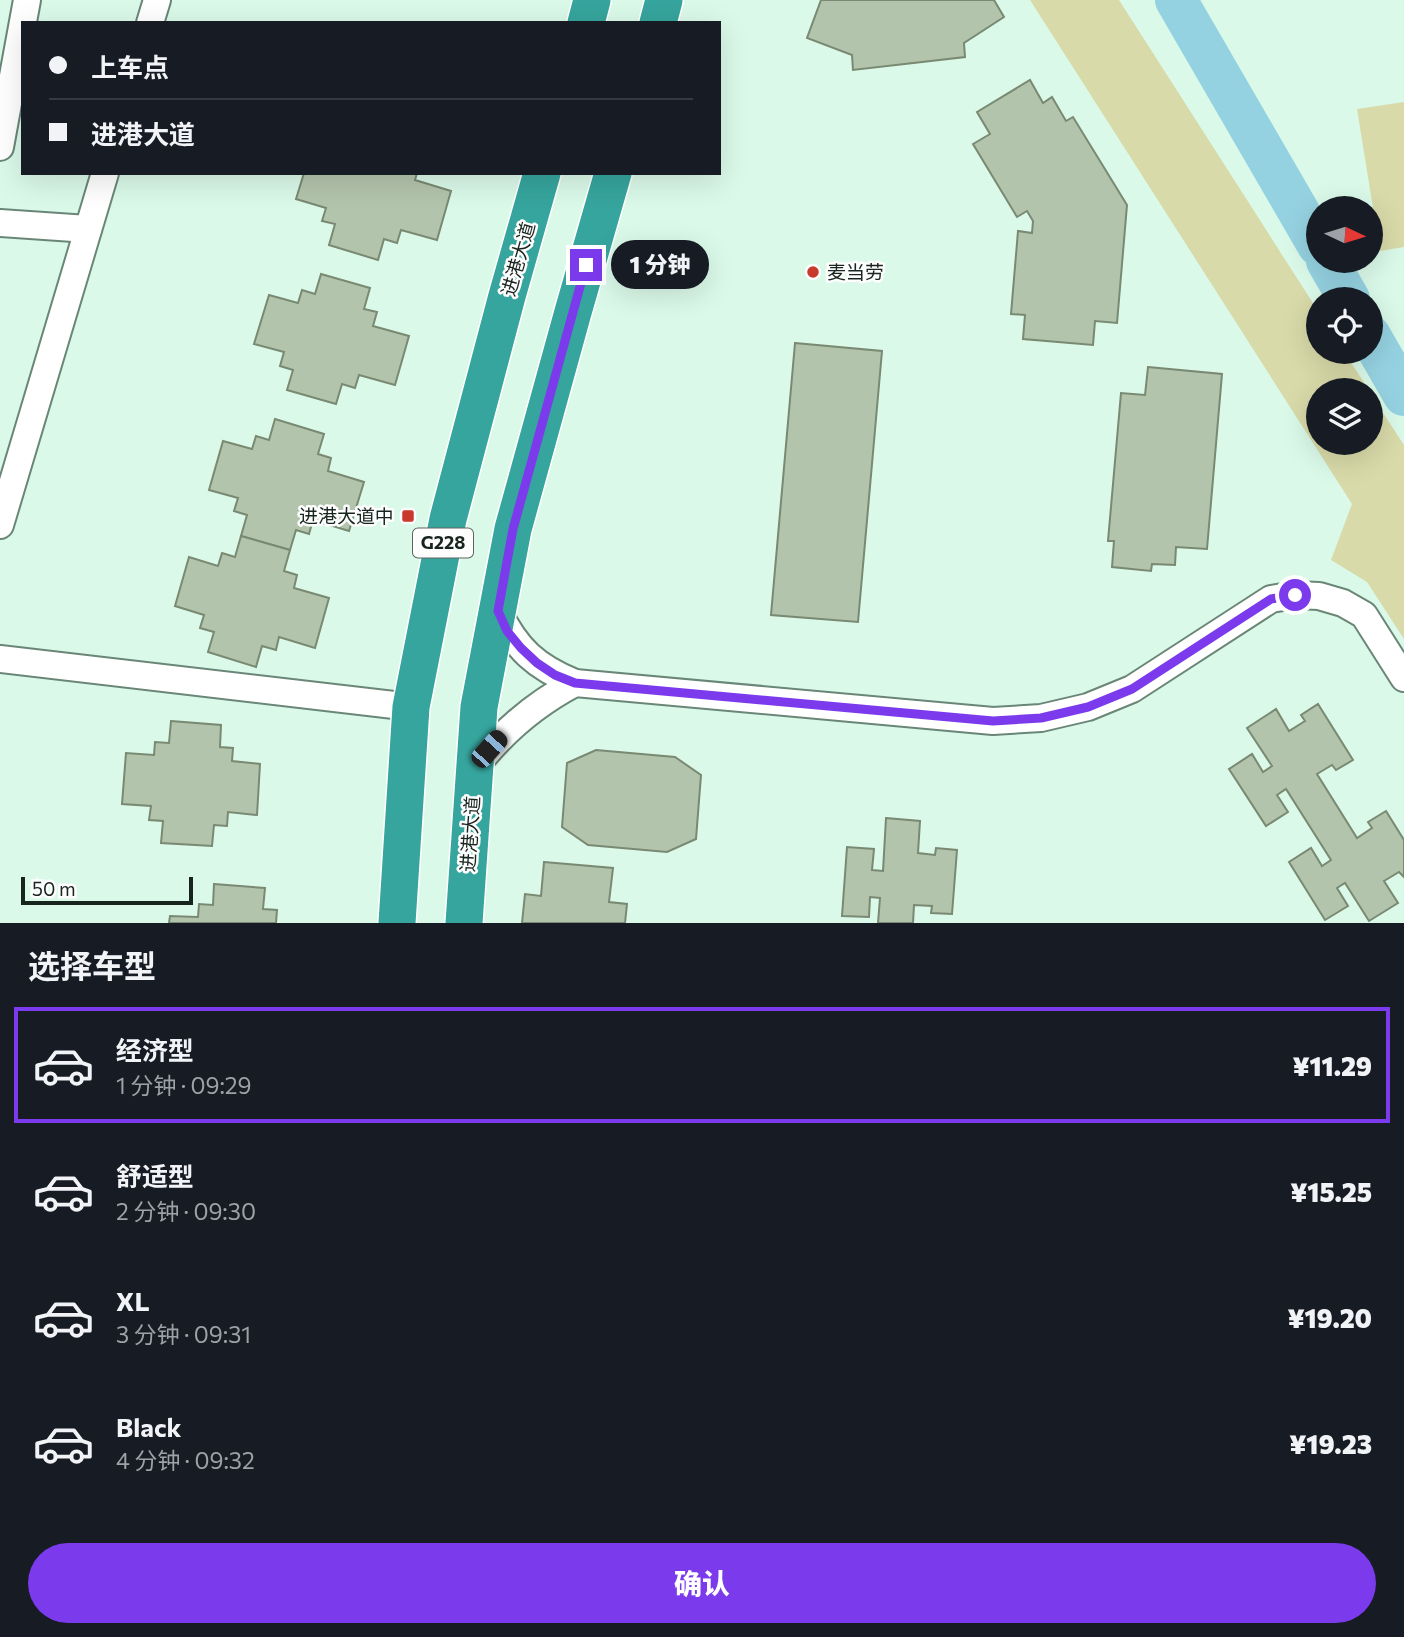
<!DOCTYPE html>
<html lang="zh">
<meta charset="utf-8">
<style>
:root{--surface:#171b24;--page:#20242c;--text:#f1f3f6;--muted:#9ea1a6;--line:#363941;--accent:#7c3aed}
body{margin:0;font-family:Commissioner,"Noto Sans SC",sans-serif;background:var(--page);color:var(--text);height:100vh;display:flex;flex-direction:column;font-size:26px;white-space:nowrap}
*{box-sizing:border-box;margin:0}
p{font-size:23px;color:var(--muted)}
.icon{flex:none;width:38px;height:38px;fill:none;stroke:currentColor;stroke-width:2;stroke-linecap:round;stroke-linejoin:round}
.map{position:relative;height:923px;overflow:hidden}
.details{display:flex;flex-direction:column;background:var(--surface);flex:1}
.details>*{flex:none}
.top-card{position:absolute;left:21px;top:21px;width:700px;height:154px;border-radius:0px;box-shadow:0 7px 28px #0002;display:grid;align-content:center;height:154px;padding:0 28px;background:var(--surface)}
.needle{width:46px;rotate:94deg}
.buttons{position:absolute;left:1306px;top:196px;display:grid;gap:14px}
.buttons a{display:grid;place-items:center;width:77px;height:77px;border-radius:50%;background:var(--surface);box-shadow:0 7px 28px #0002;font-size:35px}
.scale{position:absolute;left:21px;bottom:18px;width:172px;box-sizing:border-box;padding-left:7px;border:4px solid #18241e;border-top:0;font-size:19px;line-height:24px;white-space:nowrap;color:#18241e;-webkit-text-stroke:5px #fdfdfd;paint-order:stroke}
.end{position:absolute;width:32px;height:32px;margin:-16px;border:9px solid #7c3aed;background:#fff;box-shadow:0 0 0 4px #fff}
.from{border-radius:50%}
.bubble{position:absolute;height:49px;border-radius:24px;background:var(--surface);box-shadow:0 7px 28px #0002;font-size:23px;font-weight:800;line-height:49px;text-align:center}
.car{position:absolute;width:21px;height:42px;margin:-21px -10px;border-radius:9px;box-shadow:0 0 5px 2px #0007;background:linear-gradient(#222 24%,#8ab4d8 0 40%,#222 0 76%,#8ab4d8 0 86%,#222 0)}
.top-card b{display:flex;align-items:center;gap:24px;height:66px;font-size:26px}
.top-card b+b{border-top:2px solid var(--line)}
.top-card i{width:18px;height:18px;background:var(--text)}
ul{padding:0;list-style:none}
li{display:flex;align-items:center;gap:21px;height:116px;margin:0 14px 10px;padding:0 14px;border:4px solid transparent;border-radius:0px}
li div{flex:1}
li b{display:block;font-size:26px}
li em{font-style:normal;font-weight:800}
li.on{border-color:var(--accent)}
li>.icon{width:63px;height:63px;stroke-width:1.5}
h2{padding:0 28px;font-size:32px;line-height:84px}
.cta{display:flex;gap:14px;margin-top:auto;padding:14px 28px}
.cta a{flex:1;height:80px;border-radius:42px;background:var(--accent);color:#fff;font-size:28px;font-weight:800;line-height:80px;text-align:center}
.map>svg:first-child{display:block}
.green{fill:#d8daa9}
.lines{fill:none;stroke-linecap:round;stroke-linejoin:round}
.river{stroke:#95d2e1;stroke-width:42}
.building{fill:#b3c4ac;stroke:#798972;stroke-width:2}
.minor-casing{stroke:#6a8677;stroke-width:30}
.highway-casing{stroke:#fff;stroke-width:40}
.minor{stroke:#fff;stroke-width:26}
.highway{stroke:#36a59d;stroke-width:37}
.route{stroke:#7c3aed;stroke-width:9}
.poi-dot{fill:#c73a2c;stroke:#fdfdfd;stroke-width:2.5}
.labels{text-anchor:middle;stroke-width:5;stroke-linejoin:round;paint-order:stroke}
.shield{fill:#fdfdfd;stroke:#5d6561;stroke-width:2}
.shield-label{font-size:18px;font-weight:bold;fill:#18241e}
.street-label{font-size:19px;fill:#18241e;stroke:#fdfdfd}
.poi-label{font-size:19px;fill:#18241e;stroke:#fdfdfd;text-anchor:start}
</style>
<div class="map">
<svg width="1404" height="923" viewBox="0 0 1404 923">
<rect width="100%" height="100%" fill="#daf9e9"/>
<!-- green -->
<g class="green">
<polygon points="1030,0 1119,0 1318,311 1318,352 1344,352 1369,390 1318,390 1318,443 1370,443 1370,393 1404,445 1404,639 1367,582 1331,560 1352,504"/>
<polygon points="1404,102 1404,247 1380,251 1357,109"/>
</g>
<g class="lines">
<!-- river -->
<g class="river">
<polyline points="1176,0 1318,245"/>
<polyline points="1327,261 1349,299"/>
<polyline points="1370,336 1404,395"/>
</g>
</g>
<!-- building -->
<g class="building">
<polygon points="821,0 994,0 1004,17 964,43 965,57 853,70 852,55 807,38"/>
<polygon points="1030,80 1043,103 1052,97 1066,121 1073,117 1127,205 1117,323 1095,321 1093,345 1023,339 1025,315 1011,314 1018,231 1032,233 1033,221 1027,211 1017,217 973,144 990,134 977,112"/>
<polygon points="304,173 417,173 415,180 451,191 437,240 401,230 397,243 384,239 378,260 329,245 335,224 322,221 326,208 296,199"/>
<polygon points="321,274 370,288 364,309 377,312 373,326 409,336 395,385 359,375 355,388 342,384 336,404 287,390 293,370 280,366 284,352 254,344 269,295 298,303 302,290 315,294"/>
<polygon points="795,343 882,351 858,622 771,615"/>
<polygon points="1148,367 1222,374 1207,549 1176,547 1175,565 1152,564 1151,571 1112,567 1114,541 1108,541 1121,393 1145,395"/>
<polygon points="275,419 324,434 318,454 331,458 328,471 364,482 349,531 313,520 309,534 296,530 290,550 241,536 247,515 234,511 238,498 209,490 223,441 252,449 256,436 269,440"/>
<polygon points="241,536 290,550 284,571 297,575 294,588 329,598 315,648 279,637 276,650 262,646 256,667 208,652 214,632 200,628 204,615 175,606 189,557 218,566 222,553 235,557"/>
<polygon points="1318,704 1353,760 1336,770 1332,765 1317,774 1357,838 1372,828 1368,822 1386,811 1404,840 1404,877 1399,872 1384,881 1398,903 1369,921 1345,883 1337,888 1348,906 1325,920 1289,862 1311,848 1322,866 1331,860 1286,789 1277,795 1288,812 1266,826 1229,769 1252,754 1263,772 1272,766 1247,728 1276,709 1289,731 1305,721 1301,715"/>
<polygon points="171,721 221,725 220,747 233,748 232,761 260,764 257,815 228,812 227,826 214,825 212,846 161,843 163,821 149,820 151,806 122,804 126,753 154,755 155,742 169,743"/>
<polygon points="596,750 675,757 701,775 696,839 667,852 588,845 562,827 567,763"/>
<polygon points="886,818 920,821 918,853 935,855 936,848 957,850 952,914 931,913 932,906 914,905 913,923 878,923 880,898 870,897 869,917 842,916 847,847 874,849 872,870 883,871"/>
<polygon points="544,862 613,868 609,902 627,904 625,923 522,923 525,894 541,896"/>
<polygon points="214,884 265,888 263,909 277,910 276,923 169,923 170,916 198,917 199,904 213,905"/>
</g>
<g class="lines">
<defs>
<g id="minor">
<polyline points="150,23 157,0"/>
<polyline points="0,147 27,0"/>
<polyline points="0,223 88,229"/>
<polyline points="0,525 105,173"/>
<path d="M498 611C516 649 536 667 575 683L993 721 1041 718 1088 707 1132 689 1271 599 1295 595 1319 596 1343 603 1364 615 1404 678"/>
<polyline points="0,659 411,707"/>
<path d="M475 767C503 731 535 704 575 683"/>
</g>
<g id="highway">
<polyline points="586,23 592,0"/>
<polyline points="658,23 664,0"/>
<polyline points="397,923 411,707 448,519 507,296 542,173"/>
<polyline points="464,923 479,707 513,529 573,312 613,173"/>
</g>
</defs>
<!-- minor casing -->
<use href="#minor" class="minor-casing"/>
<!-- highway casing -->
<use href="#highway" class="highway-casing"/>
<!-- minor -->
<use href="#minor" class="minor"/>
<!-- highway -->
<use href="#highway" class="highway"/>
</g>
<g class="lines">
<!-- route -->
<polyline class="route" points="586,265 513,529 498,611 507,631 521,648 537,663 555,675 575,683 993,721 1041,718 1088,707 1132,689 1271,599 1295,595"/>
</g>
<!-- markers -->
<g class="poi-dot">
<circle cx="813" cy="272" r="7"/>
<rect x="401" y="509" width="14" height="14" rx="3.5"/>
</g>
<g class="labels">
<!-- shield labels -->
<rect class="shield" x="413" y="528.5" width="60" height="29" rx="5"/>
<g class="shield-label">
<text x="443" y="549">G228</text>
</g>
<!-- street labels -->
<g class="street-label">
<text transform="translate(518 259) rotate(-74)" y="7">进港大道</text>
<text transform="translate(470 834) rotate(-86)" y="7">进港大道</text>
</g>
<!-- poi labels -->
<g class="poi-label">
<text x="827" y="279">麦当劳</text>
<text x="394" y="523" text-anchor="end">进港大道中</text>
</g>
</g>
</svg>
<div class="buttons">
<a><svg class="needle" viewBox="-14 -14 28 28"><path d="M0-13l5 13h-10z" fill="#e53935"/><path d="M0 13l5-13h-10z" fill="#9ea1a6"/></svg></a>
<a><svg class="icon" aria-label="locate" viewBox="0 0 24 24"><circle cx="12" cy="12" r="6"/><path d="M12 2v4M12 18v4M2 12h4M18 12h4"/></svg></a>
<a><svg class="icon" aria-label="layers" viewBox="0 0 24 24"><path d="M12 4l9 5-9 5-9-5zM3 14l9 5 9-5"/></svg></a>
</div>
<div class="scale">50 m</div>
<i class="end from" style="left:1295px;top:595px"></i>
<i class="end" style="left:586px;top:265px"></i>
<div class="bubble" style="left:611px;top:240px;width:98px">1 分钟</div>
<i class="car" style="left:489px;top:749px;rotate:42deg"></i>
<div class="top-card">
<b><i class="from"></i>上车点</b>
<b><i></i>进港大道</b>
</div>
</div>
<section class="details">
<h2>选择车型</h2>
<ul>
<li class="on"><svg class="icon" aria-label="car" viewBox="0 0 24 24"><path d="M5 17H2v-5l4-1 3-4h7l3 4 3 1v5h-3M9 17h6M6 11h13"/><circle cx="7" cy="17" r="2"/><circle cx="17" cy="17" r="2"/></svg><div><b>经济型</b><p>1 分钟 · 09:29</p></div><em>¥11.29</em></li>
<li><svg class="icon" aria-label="car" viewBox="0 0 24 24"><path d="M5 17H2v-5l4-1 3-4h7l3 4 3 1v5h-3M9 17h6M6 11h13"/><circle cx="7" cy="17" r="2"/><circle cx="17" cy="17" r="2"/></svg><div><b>舒适型</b><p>2 分钟 · 09:30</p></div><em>¥15.25</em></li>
<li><svg class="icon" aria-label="car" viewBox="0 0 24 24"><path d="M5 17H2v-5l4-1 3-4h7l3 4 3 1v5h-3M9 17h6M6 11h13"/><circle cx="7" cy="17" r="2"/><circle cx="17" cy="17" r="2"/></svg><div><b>XL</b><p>3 分钟 · 09:31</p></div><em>¥19.20</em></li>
<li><svg class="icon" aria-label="car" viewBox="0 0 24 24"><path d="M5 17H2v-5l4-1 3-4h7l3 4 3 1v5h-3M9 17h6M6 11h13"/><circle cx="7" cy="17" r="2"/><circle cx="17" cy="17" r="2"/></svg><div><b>Black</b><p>4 分钟 · 09:32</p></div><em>¥19.23</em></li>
</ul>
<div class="cta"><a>确认</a></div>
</section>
